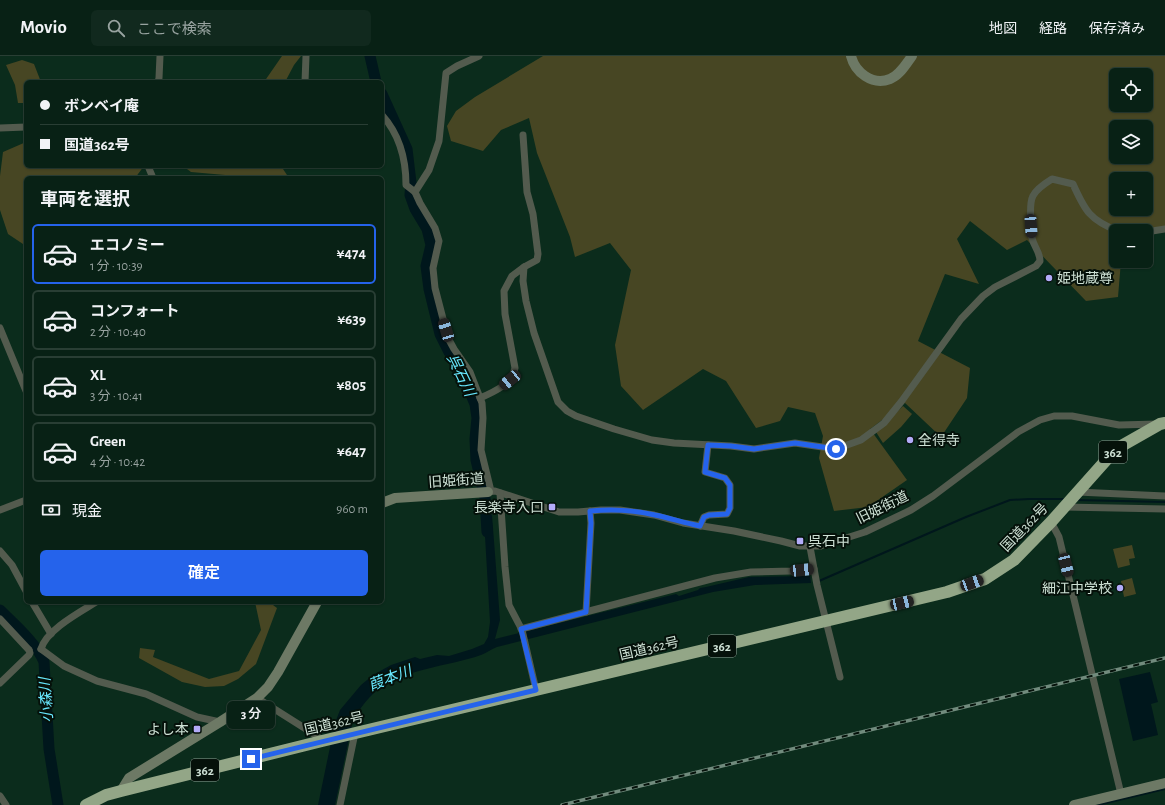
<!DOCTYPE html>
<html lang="ja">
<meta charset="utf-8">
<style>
:root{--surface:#082115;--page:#11291e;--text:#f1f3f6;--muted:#98a3a0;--line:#293e34;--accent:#2563eb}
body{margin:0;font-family:"Alegreya Sans","Noto Sans JP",sans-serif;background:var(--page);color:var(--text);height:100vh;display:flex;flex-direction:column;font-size:15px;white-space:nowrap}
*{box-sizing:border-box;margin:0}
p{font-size:13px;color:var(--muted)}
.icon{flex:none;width:22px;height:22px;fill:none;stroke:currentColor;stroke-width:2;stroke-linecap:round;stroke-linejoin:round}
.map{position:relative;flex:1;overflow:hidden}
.details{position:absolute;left:24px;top:120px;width:360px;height:428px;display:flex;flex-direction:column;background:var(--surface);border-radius:6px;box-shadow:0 1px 3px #0004,0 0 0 1px var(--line)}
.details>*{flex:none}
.top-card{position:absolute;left:24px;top:24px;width:360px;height:88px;border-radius:6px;box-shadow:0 1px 3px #0004,0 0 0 1px var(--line);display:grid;align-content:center;height:88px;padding:0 16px;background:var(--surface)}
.buttons{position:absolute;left:1109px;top:12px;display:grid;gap:8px}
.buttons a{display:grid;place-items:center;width:44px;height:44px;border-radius:6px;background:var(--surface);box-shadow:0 1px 3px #0004,0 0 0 1px var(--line);font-size:20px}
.end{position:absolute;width:18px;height:18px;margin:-9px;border:5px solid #2563eb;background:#fff;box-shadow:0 0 0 2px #fff}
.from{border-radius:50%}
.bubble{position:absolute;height:28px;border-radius:6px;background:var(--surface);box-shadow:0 1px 3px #0004,0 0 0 1px var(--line);font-size:13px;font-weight:600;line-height:28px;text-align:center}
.car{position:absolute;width:12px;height:24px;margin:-12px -6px;border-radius:5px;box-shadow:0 0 3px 1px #0007;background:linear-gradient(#222 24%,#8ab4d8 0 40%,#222 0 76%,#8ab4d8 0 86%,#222 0)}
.top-card b{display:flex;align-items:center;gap:14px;height:38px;font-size:15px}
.top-card b+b{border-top:1px solid var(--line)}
.top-card i{width:10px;height:10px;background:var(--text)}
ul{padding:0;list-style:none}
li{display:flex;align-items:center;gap:12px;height:60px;margin:0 8px 6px;padding:0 8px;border:2px solid var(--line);border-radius:6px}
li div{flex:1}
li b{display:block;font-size:15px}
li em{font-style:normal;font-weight:600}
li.selected{border-color:var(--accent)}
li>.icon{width:36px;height:36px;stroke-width:1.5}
h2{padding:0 16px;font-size:18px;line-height:48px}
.pay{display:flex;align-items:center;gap:10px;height:44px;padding:0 16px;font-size:15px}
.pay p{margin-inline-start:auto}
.button{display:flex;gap:8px;margin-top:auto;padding:8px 16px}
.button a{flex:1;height:46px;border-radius:6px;background:var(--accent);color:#fff;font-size:16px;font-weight:600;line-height:46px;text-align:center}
header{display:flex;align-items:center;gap:24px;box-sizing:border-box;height:56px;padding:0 20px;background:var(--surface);border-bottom:1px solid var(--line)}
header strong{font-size:19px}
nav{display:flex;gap:22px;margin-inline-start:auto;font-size:14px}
.search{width:280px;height:36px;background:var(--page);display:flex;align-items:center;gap:10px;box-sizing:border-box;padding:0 14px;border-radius:6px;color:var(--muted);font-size:15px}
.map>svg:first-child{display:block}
.green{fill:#474623;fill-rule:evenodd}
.water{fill:#00171c}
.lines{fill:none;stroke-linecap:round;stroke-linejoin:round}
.stream{stroke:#00171c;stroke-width:2}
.river{stroke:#00171c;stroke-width:11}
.street{stroke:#535b4e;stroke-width:7}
.secondary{stroke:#6d7965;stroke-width:10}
.highway{stroke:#93a687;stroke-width:12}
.rail-casing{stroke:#718b7d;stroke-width:3.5}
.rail{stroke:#05110a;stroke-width:2;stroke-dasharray:6;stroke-linecap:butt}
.route{stroke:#2563eb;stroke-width:5}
.poi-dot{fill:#b3acf9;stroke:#05110a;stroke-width:1.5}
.labels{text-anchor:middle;stroke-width:4;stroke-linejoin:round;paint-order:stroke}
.shield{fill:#05110a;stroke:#91a297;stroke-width:1}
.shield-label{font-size:13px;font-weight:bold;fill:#cde0d4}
.poi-label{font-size:14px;fill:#cde0d4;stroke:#05110a;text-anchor:start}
.street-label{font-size:14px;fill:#cde0d4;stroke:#05110a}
.water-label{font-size:15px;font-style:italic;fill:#68e8fe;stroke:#05110a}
</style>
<header>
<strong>Movio</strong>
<div class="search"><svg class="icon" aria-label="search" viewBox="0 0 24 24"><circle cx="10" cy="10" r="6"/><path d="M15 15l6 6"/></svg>ここで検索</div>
<nav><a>地図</a><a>経路</a><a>保存済み</a></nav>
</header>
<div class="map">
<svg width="1165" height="749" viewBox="0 0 1165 749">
<rect width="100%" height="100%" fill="#0b2c1c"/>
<!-- green -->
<g class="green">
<polygon points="282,0 301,0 294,9 285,26 264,26"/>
<path d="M543 0H1165V176L1143 173 1139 175H1116V205H1121L1118 241 1086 245 1027 184 1007 194 970 165 957 183 979 228 945 218 918 285 970 312 967 342 941 381 905 347 870 373 907 424 868 451 834 455 819 402 823 380 815 357 788 351 780 365 756 372 726 325 703 313 643 354 621 330 615 289 631 214 610 187 575 201 570 181 537 97 529 62 501 74 483 95 451 85 447 70 456 55 475 41ZM1116 19H1146V49H1116ZM1116 71H1146V101H1116ZM1116 123H1146V153H1116Z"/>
<polygon points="22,4 34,8 41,26 26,26 26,47 18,47 15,29 6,9"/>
<polygon points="26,86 26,110 144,110 135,122 26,122 26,190 8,178 0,154 0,120 3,96"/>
<polygon points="183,110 281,110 289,122 232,122 225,119 191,116"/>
<polygon points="903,350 912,358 901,371 883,387 876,376"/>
<polygon points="1132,489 1135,502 1129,503 1130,509 1118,512 1113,493"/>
<polygon points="1132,522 1136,538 1124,541 1121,525"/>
<polygon points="255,546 269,546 277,552 256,608 238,623 224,630 205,631 182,626 139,602 140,592 155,594 153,601 209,623 239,615 261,574"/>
</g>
<!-- water -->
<g class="water">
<path d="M492 459 500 564 495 583 676 538 679 540 698 534 700 532 706 531 749 521 810 520 811 527 755 529 713 536 497 591C492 593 486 597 481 599 447 611 405 612 376 635 367 643 359 654 353 664L335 749H318L335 667 340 654 361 629 373 619 391 609 415 601 420 603 437 599 449 600 472 593 484 588 488 581 490 566 484 463Z"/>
<polygon points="1150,616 1158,646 1151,648 1158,679 1133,685 1119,623"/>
</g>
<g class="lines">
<!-- stream -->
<g class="stream">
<polyline points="1076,444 1165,446"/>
<polyline points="819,525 966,461 1010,444 1029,443 1066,443"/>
<polyline points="1098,749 1165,733"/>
</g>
<!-- river -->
<g class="river">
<polyline points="370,0 376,26"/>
<polyline points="382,38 407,93 411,127 410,139 415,153 427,173 431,189 426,210 429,233 440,278 449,296 459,310 475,348 477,362 475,383 476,404 485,442 487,476"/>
<path d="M0 554C13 567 38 589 44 606L49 693 58 749"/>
</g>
<!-- street -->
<g class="street">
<polyline points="158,26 159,22 160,0"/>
<polyline points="305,26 306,0"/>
<path d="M382 59C399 78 406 103 406 129L415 136 420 147 435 172 439 185 433 212 435 232 448 282 454 293 470 316 482 347 483 362 481 394 491 435"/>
<polyline points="0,72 26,71"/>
<polyline points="523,79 527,136 533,158 538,198 537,204 524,211"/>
<polyline points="148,110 153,122"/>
<polyline points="415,136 429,114 439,85 446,17 457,10 479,0"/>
<polyline points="1146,176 1165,173"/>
<polyline points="0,272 26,335"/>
<path d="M480 342C494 336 512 328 515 312L505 258 504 235 512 220 524 211 523 225 526 245 534 277 558 346 567 355 576 360 614 373 652 384 674 387 731 390 754 393 795 387 836 393 861 384 884 367 901 346 961 263 983 240 995 231 1036 210 1040 205C1040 196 1034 191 1032 182 1031 177 1031 171 1031 166 1029 141 1031 136 1052 123L1073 128C1085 155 1090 164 1118 175"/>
<polyline points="488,436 495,435 559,456 578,456 601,454 620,454 654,459 683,467 734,475 781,485 800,490 821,490 865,476 911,454 933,440 1018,376 1040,364 1054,360 1072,360 1119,369 1157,368"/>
<polyline points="1077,436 1165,440"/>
<polyline points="500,437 505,511 509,549 522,574 536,634"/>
<polyline points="1064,451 1165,453"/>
<polyline points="0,454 26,444"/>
<polyline points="1051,466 1059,481 1121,738"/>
<polyline points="700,470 704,461 709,459 727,458 730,452 730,429 725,422 705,416 708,389"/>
<polyline points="810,491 817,529 840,621"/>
<polyline points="0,495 12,509 26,535"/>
<polyline points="32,546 51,578"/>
<polyline points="586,556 591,467 590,455"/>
<polyline points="0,563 29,594"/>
<polyline points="521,573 715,522 751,516 791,515 814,513"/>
<polyline points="41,593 64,610 97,625 146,638 197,661 220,666"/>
<path d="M41 593C46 574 80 556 96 546"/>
<polyline points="0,627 29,599 30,597 29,594"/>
<polyline points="257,642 317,680 322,685"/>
<polyline points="0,740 6,749"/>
<polyline points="340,749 355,677"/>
</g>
<!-- secondary -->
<g class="secondary">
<path d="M851 0C855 16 872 30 890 23 900 19 906 8 912 0"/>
<polyline points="382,447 395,442 488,436"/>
<polyline points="121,735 129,722 220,666 257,642 268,631 278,616 317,546"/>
<polyline points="1074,749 1165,727"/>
</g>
<!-- highway -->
<polyline class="highway" points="86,749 106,739 121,735 322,685 947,536 985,523 1014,504 1051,466 1116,393 1160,368 1165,367"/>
<defs>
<polyline id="rail" points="562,749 1165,602"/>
</defs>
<!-- rail casing -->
<use href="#rail" class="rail-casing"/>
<!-- rail -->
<use href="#rail" class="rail"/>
</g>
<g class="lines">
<!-- route -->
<path class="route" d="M251 703 536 634 521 573 586 556 591 467 590 455C611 453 634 454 655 459 670 462 684 467 700 470L704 461 709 459 727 458 730 452V429L725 422 705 416 708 389 731 390 754 393 795 387 836 393"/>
</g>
<!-- markers -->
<g class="poi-dot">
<circle cx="1049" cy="222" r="4"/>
<circle cx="910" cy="384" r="4"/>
<rect x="548" y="447" width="8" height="8" rx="2"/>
<rect x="796" y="481" width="8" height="8" rx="2"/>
<circle cx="1120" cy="532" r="4"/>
<rect x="193" y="669" width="8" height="8" rx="2"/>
</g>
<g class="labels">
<!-- shield labels -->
<g class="shield">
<rect x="1099" y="385" width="28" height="22" rx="3"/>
<rect x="708" y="579" width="28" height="22" rx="3"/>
<rect x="191" y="703" width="28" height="22" rx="3"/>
</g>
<g class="shield-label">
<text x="1113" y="401">362</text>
<text x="722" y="595">362</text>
<text x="205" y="719">362</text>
</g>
<!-- poi labels -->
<g class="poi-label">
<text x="1057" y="227">姫地蔵尊</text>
<text x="918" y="389">全得寺</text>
<text x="544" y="456" text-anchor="end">長楽寺入口</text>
<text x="808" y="490">呉石中</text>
<text x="1112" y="537" text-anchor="end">細江中学校</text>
<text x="189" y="678" text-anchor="end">よし本</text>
</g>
<!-- street labels -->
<g class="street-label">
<text transform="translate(456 424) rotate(-4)" y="5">旧姫街道</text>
<text transform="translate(882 451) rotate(-26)" y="5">旧姫街道</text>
<text transform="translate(1024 471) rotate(-46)" y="5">国道362号</text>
<text transform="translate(649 592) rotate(-13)" y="5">国道362号</text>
<text transform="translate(334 667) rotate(-13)" y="5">国道362号</text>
</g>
<!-- water labels -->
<g class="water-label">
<text transform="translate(461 319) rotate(64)" y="5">呉石川</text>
<text transform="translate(390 622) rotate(-21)" y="5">葭本川</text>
<text transform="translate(46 644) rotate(-93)" y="5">小森川</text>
</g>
</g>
</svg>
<div class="buttons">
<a><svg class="icon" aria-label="locate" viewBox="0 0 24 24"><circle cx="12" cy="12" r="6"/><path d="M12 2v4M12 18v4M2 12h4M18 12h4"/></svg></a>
<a><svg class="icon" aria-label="layers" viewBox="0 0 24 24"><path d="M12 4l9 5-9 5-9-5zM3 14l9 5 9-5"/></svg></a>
<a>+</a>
<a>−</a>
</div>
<i class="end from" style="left:836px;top:393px"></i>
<i class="end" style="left:251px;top:703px"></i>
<div class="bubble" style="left:227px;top:645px;width:48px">3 分</div>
<i class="car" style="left:1031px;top:170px;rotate:176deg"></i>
<i class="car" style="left:446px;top:274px;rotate:343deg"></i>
<i class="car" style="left:510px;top:324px;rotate:231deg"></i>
<i class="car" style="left:1066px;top:509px;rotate:166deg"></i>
<i class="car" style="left:802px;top:514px;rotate:84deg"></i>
<i class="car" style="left:972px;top:527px;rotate:70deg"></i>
<i class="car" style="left:902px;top:547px;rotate:77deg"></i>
<div class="top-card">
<b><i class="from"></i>ボンベイ庵</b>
<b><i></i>国道362号</b>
</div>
<section class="details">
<h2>車両を選択</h2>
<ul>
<li class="selected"><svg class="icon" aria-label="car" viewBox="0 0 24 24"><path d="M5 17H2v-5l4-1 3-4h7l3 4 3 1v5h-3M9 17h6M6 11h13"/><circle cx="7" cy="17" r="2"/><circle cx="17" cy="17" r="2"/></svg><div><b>エコノミー</b><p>1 分 · 10:39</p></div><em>¥474</em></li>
<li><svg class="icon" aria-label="car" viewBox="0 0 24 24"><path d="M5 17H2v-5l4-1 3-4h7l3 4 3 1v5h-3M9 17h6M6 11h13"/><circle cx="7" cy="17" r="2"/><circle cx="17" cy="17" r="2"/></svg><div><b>コンフォート</b><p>2 分 · 10:40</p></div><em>¥639</em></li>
<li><svg class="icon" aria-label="car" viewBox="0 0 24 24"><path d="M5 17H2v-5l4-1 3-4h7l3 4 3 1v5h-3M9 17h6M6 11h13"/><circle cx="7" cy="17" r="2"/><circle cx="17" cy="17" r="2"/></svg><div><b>XL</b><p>3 分 · 10:41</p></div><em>¥805</em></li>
<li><svg class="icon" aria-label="car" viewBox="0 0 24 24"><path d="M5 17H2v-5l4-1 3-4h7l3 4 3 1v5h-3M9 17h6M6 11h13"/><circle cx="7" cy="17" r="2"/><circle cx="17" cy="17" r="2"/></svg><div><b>Green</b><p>4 分 · 10:42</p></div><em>¥647</em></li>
</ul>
<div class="pay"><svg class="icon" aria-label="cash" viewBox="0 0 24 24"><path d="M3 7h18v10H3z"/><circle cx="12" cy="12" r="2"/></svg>現金<p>960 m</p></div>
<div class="button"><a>確定</a></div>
</section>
</div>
